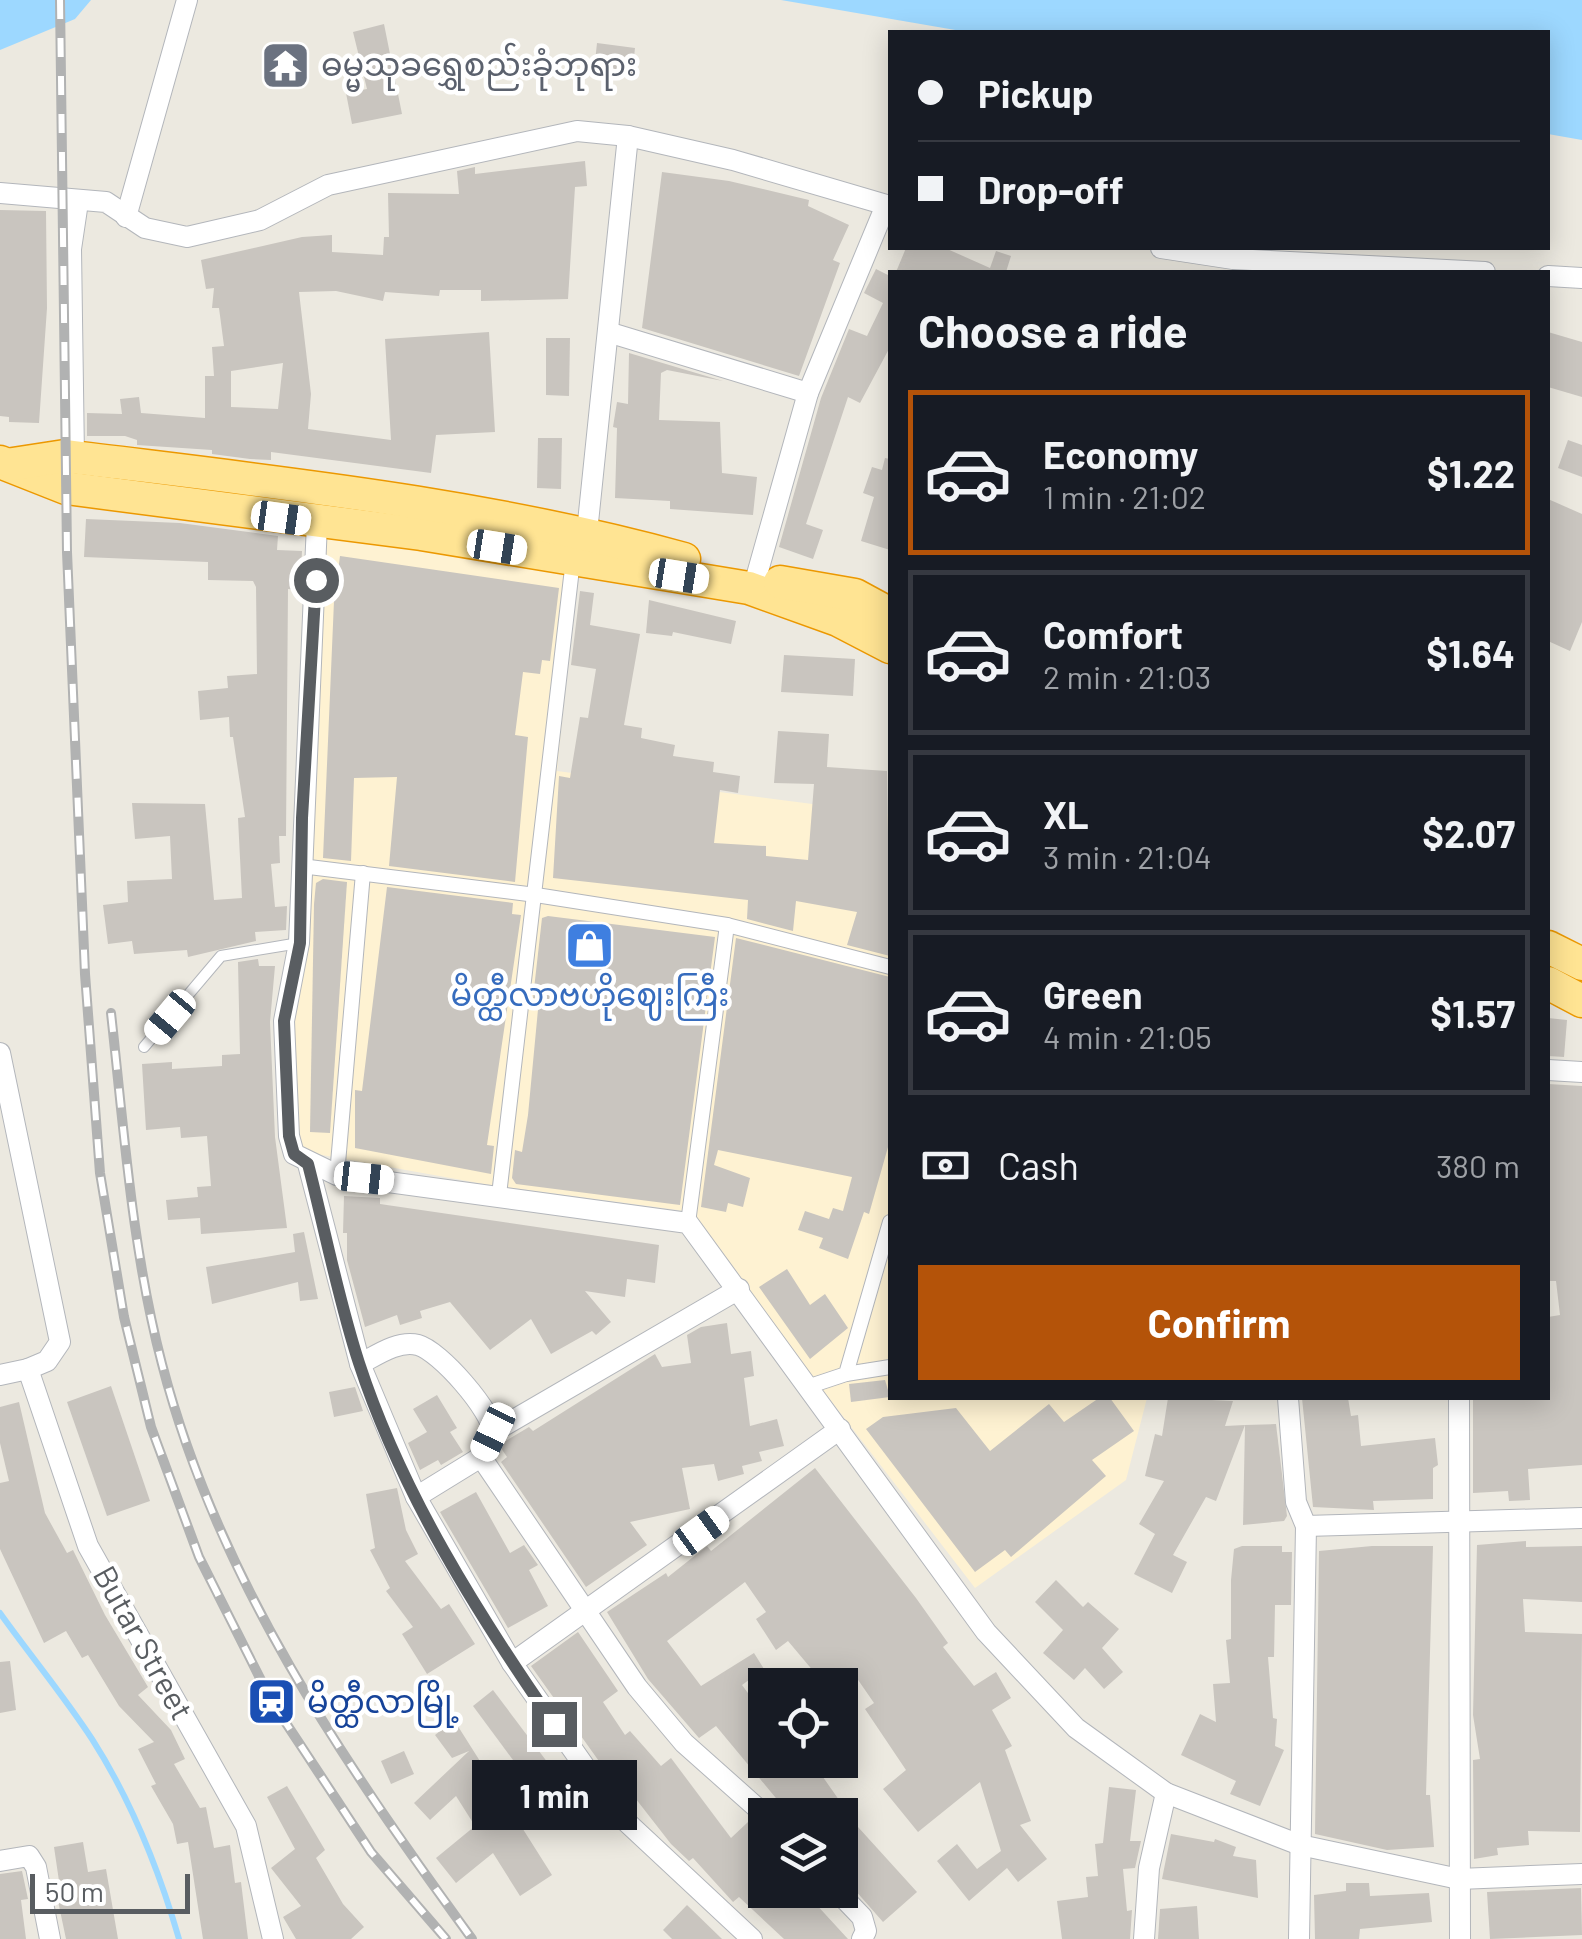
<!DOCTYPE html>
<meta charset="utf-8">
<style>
:root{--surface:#171b24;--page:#242831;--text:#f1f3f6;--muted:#9ea1a6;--line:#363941;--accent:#b45309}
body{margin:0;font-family:Barlow,"Noto Sans Myanmar",sans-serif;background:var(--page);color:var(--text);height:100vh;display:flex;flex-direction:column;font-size:38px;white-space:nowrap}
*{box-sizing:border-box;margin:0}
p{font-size:32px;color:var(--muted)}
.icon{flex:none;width:55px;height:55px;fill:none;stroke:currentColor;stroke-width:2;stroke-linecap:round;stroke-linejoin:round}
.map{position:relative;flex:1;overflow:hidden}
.drawer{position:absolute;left:888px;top:270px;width:662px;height:1130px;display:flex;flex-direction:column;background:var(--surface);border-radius:0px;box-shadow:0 5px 25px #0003}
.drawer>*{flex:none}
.guide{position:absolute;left:888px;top:30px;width:662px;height:220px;border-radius:0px;box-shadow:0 5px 25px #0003;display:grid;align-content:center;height:220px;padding:0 30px;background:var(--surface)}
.buttons{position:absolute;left:748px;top:1668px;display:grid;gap:20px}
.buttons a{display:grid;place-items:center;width:110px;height:110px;border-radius:0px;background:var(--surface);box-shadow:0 5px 25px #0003;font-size:50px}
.scale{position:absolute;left:30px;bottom:25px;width:160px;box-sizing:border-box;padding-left:10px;border:5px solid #595d61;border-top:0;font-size:28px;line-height:35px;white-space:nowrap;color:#595d61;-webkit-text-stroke:8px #fff;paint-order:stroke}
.end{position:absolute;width:45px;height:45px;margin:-22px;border:12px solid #595d61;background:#fff;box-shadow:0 0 0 5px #fff}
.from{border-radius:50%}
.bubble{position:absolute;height:70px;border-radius:0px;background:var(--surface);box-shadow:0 5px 25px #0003;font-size:32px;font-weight:700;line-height:70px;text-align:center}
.car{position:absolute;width:30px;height:60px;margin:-30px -15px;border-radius:12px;box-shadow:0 0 8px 2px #0007;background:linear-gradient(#fff 24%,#345 0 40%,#fff 0 76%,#345 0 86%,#fff 0)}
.guide b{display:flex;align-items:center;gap:35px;height:95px;font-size:38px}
.guide b+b{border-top:2px solid var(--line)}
.guide i{width:25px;height:25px;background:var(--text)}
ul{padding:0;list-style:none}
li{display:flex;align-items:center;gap:30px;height:165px;margin:0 20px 15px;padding:0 10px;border:5px solid var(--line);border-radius:0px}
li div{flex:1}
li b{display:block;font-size:38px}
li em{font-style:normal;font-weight:700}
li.selected{border-color:var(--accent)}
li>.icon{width:90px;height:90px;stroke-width:1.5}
h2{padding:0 30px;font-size:45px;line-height:120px}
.pay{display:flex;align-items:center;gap:25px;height:110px;padding:0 30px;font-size:38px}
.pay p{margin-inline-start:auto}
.primary-button{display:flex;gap:20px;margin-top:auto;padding:20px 30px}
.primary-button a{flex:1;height:115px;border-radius:0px;background:var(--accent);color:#fff;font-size:40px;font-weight:700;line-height:115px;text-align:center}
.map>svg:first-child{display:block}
.commercial{fill:#fef2d2}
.water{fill:#9dd8ff}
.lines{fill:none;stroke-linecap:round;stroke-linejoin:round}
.stream{stroke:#9dd8ff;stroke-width:6}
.building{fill:#c9c5bf;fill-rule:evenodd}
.service-casing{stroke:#b3b6bb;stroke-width:12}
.pedestrian-casing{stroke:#b3b6bb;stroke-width:16}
.minor-casing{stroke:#b3b6bb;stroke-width:22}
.trunk-casing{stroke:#ec9800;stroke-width:35}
.service{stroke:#fff;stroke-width:10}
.pedestrian{stroke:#fff;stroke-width:14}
.minor{stroke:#fff;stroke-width:20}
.trunk{stroke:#ffe493;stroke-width:32}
.rail-casing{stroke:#b1b2b2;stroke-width:10}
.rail{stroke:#fff;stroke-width:6;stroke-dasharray:19;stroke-linecap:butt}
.route{stroke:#595d61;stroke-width:12}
.labels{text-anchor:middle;stroke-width:9;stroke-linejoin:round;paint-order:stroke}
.worship-label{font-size:32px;fill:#5b616d;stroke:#fff;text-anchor:start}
.shop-label{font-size:32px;fill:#366cbe;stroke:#fff}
.street-label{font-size:32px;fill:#595d61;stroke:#fff}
.transit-label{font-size:32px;fill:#164399;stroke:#fff;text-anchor:start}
</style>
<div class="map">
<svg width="1582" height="1939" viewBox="0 0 1582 1939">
<rect width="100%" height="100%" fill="#ece9e0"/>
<!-- commercial -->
<polygon class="commercial" points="320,535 578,567 557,771 890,814 890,1398 1147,1398 1126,1480 975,1588 685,1211 484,1184 283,1148"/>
<!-- water -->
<g class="water">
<polygon points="0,0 91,0 75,19 0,50"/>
<polygon points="781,0 1582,0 1582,140 1548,134 1548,32 967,32"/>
</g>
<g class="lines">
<!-- stream -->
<path class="stream" d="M0 1613C30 1655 64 1696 92 1739 131 1800 159 1870 179 1939"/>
</g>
<!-- building -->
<g class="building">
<polygon points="384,24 402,114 352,124 346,93 367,89 353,32"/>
<polygon points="597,43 635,48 632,75 594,71"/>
<polygon points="303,45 308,79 276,83 272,50"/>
<path d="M585 161 587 186 575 187 568 299 481 301V290H440L439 296 385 292 383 301 336 291 299 292 311 394 308 429 391 440 385 339 489 332 495 432 436 435 431 473 271 452V460L250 459 212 454V450L137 445V440L125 436H87V413L122 414 120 399 139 397 141 413 205 418V376H214L212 347 224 346 219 308H212L214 288 206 289 201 260 302 237 332 235V252L383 255 384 237H389L388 193 459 194 457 171 475 167V174ZM283 363 278 409 231 407V371Z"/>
<polygon points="662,172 729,181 809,200 808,206 849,225 833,260 840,263 799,376 642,328"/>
<polygon points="0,210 46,211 47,308 39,423 9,422 9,417 0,416"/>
<polygon points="906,248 945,248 990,268 996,251 1011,256 1006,272 896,272"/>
<polygon points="876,269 890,276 890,347 860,403 848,397 806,524 823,530 813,559 779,547 821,398 849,329 867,336 883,303 864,293"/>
<polygon points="1548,332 1582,342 1582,397 1548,387"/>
<polygon points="546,338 570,338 569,396 546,395"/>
<polygon points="629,353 723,381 667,370 661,373 659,420 720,422 722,473 757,477 753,515 670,509 670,501 615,498 617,428 613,427 617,402 628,404"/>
<polygon points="538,438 562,438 561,489 537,488"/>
<polygon points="1568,440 1582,445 1582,477 1558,468"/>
<polygon points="885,458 890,459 890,550 861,541 874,497 863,493 872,467 882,470"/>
<polygon points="1548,499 1582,514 1582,622 1570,651 1548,641"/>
<polygon points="86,519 180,523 278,536 277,550 302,551 300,590 288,589 286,836 279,836 280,863 271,864 275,907 287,906 286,930 255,932 256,941 188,957 187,950 134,954 132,941 108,944 103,905 128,902 127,881 172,879 170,836 135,839 132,803 205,804 214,900 242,898 238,818 245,817 233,737 230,737 229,717 200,720 198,691 228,688 227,676 257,674 256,587 253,581 208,580 208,562 84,557"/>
<polygon points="340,556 559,588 550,661 542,660 540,674 523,672 515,735 528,737 515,882 389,866 397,777 354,778 351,861 323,858 334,601"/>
<polygon points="580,591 594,593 590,625 640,634 624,725 642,728 641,738 675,745 673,756 714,762 713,772 740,776 738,793 720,790 714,843 766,846 766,856 808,860 814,784 774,783 778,731 829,734 827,767 887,771 890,956 847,945 857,912 796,901 793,931 747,919 748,900 553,878 559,776 570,778 580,717 588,718 596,669 571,665"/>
<polygon points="649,600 736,621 731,644 673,632 672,636 646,633"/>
<polygon points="784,655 855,659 853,696 781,692"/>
<polygon points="323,879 347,882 330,1133 310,1132 314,904 316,883"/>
<polygon points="387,887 513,903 512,914 521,915 487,1145 494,1146 491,1174 355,1148 355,1090 362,1091"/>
<polygon points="548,916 715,937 680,1205 516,1184 512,1178 515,1150 522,1152 528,1115 539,999 533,998 542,918"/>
<polygon points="736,938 890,977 890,1140 869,1214 864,1212 848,1259 819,1248 823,1238 798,1230 805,1211 829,1219 833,1208 843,1211 852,1177 718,1150 714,1165 750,1178 743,1207 728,1203 726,1212 701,1207"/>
<polygon points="258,959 259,966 275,966 270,1022 275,1137 287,1228 201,1234 200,1218 168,1220 166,1200 198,1197 197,1187 211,1186 207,1136 181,1138 180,1127 146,1130 142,1064 172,1062 172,1069 222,1066 222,1055 240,1054 238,962"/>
<polygon points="1548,1018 1567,1020 1564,1057 1548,1056"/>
<polygon points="1548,1084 1582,1086 1582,1465 1528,1469 1530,1500 1509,1501 1508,1491 1473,1493 1473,1398 1548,1398 1548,1317 1560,1315 1556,1281 1549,1281 1548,1263"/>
<polygon points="344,1196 380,1198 380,1204 659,1245 655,1283 627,1279 625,1297 585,1291 611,1322 596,1335 592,1331 551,1354 531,1319 490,1350 450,1302 420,1311 422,1318 400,1325 397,1315 365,1327 347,1260 347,1233 343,1233"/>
<polygon points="304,1232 318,1299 300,1301 298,1282 212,1304 206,1267 295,1252 293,1234"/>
<polygon points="787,1269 810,1305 825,1294 848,1328 810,1359 759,1287"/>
<polygon points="727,1323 731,1354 751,1351 754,1376 744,1378 750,1426 777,1419 784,1446 759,1452 762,1461 742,1466 744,1474 718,1481 714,1464 682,1468 690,1509 630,1522 647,1545 586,1587 501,1462 507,1457 501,1448 504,1442 529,1427 533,1431 655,1354 662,1367 691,1363 687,1335 701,1327"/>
<polygon points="885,1380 890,1397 851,1402 849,1384"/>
<polygon points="111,1386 150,1501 107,1516 67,1402"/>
<polygon points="355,1387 363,1411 334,1417 329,1392"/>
<polygon points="437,1395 457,1428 450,1432 463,1452 441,1465 438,1460 420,1470 408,1443 427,1432 413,1409"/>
<polygon points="1099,1398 1110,1398 1134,1431 1092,1460 1106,1476 1011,1557 1005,1550 975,1572 866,1429 883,1417 956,1408 990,1451 1049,1404 1064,1422"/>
<polygon points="1168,1398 1233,1401 1225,1426 1245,1425 1216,1501 1206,1497 1173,1555 1187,1562 1172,1593 1134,1574 1155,1534 1139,1524 1164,1481 1145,1476 1155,1434 1162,1436"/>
<polygon points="1302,1398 1348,1398 1351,1416 1358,1415 1361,1446 1435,1438 1438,1465 1433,1468 1433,1499 1373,1501 1374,1510 1313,1507"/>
<polygon points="19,1402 45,1513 67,1553 73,1550 105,1615 148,1687 138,1695 171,1730 185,1759 174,1764 200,1808 206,1807 214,1848 230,1845 235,1883 241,1882 248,1939 203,1939 188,1842 177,1844 173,1824 151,1786 156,1784 138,1749 154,1742 119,1706 88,1655 82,1658 66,1631 44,1643 0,1549 0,1483 9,1481 0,1443 0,1407"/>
<polygon points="1276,1424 1287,1516 1284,1521 1243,1525 1245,1425"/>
<polygon points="815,1468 916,1598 948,1643 943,1647 974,1686 996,1672 1011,1698 992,1710 1012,1746 1005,1750 1031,1821 1020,1825 1047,1859 1018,1882 1007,1868 969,1901 937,1861 957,1844 977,1869 1001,1851 980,1782 918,1832 883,1789 906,1770 865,1709 874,1703 854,1674 839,1685 825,1685 788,1641 776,1650 756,1619 766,1612 745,1582 667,1641 701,1686 754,1653 764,1669 742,1685 765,1716 765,1760 811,1760 858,1827 917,1892 883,1922 840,1873 840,1815 790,1815 716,1726 699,1738 648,1679 607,1612 666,1573 668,1577 707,1546 711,1551"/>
<polygon points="397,1488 406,1530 418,1554 405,1561 441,1609 449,1604 475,1644 427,1674 402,1634 413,1627 386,1591 390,1588 370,1550 375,1548 366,1494"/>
<polygon points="476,1492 510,1553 524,1545 538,1565 529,1570 548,1606 508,1628 440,1512"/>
<polygon points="1526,1541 1526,1547 1582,1546 1582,1602 1523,1599 1525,1632 1582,1634 1580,1832 1528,1831 1529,1845 1497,1848 1498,1855 1474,1859 1473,1760 1480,1759 1473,1715 1477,1545"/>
<polygon points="1242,1546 1282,1546 1282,1552 1292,1552 1291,1605 1275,1605 1274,1657 1268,1657 1273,1718 1277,1719 1275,1746 1284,1750 1260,1806 1230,1794 1236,1781 1181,1755 1200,1714 1216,1722 1213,1684 1230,1683 1226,1640 1231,1639 1231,1580 1234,1549"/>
<polygon points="1372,1546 1433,1546 1426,1795 1430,1795 1434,1847 1387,1850 1315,1834 1319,1551"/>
<polygon points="1056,1580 1083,1607 1088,1602 1119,1629 1102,1648 1123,1672 1104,1689 1085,1668 1074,1680 1043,1653 1063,1630 1035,1602"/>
<polygon points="578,1632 618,1691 603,1702 625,1735 630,1731 661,1766 671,1758 731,1838 748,1822 765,1840 765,1890 803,1890 848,1939 784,1939 739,1897 733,1902 693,1858 689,1861 671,1844 611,1767 606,1771 531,1666"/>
<polygon points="10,1661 16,1710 0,1713 0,1662"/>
<polygon points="493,1690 554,1771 533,1787 473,1706"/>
<polygon points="454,1720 552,1875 520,1896 493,1853 456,1883 436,1858 475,1826 456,1796 430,1820 414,1803 469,1751 452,1758 435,1735"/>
<polygon points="404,1751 414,1774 391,1784 381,1761"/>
<polygon points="287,1786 325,1850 316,1858 343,1904 364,1927 351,1939 296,1939 283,1917 301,1906 271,1868 295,1849 267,1797"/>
<polygon points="1109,1787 1136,1790 1130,1841 1141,1841 1135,1868 1123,1869 1127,1911 1132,1910 1130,1939 1062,1939 1057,1901 1088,1897 1086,1877 1098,1876 1095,1844 1103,1843"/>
<polygon points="1171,1834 1214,1842 1215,1839 1236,1847 1233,1856 1256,1860 1258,1898 1162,1879"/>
<polygon points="83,1842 88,1872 106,1869 118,1939 66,1939 54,1882 59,1881 54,1847"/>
<polygon points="22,1871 28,1899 21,1900 26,1939 0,1939 0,1874"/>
<polygon points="1346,1883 1369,1883 1370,1896 1429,1893 1432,1922 1360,1929 1359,1939 1315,1939 1314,1895 1346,1891"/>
<polygon points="1581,1888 1582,1935 1490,1939 1487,1892"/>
<polygon points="687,1905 722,1939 672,1939 663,1930"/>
<polygon points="1197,1906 1199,1939 1158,1939 1160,1909"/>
</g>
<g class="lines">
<defs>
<polyline id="service" points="144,1047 221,956 299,943"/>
<g id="pedestrian">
<polyline points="301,866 536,895 727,925 890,967"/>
<polyline points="337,1175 363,873"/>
<polyline points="499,1195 573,560"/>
<polyline points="688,1223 727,925"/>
<polyline points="846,1374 890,1367"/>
<polyline points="810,1386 846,1374 890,1222"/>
</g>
<g id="minor">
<polyline points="0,193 106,202 145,228 187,237 260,220 328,185 577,131 628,136 733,160 890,206"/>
<polyline points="126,217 187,0"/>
<polyline points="1161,248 1233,259 1485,272"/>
<polyline points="1548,276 1582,278"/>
<polyline points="611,333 808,393"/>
<polyline points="74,457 71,249 78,202"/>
<polyline points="317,523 299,943 284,1021 289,1136 294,1154 337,1175 688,1223 986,1632 1076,1728 1166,1793 1300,1845 1459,1879 1582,1874"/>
<polyline points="587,532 628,136"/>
<polyline points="756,578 808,393 886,205"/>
<polyline points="0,1053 60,1342 47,1361 28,1369"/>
<polyline points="1548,1070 1582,1072"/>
<polyline points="308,1164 360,1364 416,1497 512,1663 618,1814 752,1939"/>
<path d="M360 1364C377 1355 398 1340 418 1345 440 1351 492 1411 493 1432"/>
<polyline points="0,1375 28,1369 88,1546 246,1826 273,1939"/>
<polyline points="1288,1398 1296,1502 1306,1526 1299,1939"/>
<polyline points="1459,1398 1460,1939"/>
<polyline points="481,1457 637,1687 684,1743 765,1815"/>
<polyline points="416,1497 481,1457 493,1432 739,1289"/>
<polyline points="1306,1526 1582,1518"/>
<polyline points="512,1663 840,1429"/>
<polyline points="0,1861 29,1856 36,1867 50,1939"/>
<polyline points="836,1890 862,1917 866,1931 862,1939"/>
<polyline points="1144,1939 1149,1868 1166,1793"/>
</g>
<g id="trunk">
<polyline points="0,462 66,488 421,534 749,588 838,620 890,647"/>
<path d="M13 464 65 456C272 482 482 503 684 559"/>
<polyline points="780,582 855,595 890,614"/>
<polyline points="1548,947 1582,964"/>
<polyline points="1548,983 1582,1001"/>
</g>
</defs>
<!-- service casing -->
<use href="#service" class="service-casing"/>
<!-- pedestrian casing -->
<use href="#pedestrian" class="pedestrian-casing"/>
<!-- minor casing -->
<use href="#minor" class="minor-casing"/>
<!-- trunk casing -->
<use href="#trunk" class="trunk-casing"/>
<!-- service -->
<use href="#service" class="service"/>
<!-- pedestrian -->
<use href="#pedestrian" class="pedestrian"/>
<!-- minor -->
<use href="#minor" class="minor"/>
<!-- trunk -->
<use href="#trunk" class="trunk"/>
<defs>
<g id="rail">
<polyline points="60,0 67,552 85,974 100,1173 124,1317 151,1427 199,1557 272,1702 371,1852 446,1939"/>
<path d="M111 1013C124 1130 132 1250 162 1364 218 1580 343 1761 472 1939"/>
</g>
</defs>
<!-- rail casing -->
<use href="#rail" class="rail-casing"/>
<!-- rail -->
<use href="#rail" class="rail"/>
</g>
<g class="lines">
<!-- route -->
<path class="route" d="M316 580 302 818 300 943 284 1021 289 1136 294 1154 308 1164C325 1230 338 1299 359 1363 401 1492 477 1613 554 1724"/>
</g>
<!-- icons -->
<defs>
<symbol id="temple-square" viewBox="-11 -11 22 22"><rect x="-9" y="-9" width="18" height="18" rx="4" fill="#6b7280" stroke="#fff"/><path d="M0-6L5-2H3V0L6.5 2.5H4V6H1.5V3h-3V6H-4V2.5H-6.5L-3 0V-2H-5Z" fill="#fff"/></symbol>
<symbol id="shop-square" viewBox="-11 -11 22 22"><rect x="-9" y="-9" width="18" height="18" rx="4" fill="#3f7fe0" stroke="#fff"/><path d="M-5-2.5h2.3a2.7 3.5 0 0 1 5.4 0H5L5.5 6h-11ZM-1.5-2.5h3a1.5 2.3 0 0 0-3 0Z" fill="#fff"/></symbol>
<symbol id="station-square" viewBox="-11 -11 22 22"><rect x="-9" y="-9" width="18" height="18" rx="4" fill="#1a4fb4" stroke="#fff"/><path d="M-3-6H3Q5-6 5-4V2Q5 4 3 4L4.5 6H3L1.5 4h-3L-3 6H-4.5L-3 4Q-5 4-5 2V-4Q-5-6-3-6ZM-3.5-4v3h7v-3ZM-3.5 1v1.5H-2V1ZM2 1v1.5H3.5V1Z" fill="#fff"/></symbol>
</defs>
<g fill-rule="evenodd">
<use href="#temple-square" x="258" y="38" width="55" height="55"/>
<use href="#shop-square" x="562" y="918" width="55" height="55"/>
<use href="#station-square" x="244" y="1674" width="55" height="55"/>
</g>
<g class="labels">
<!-- worship labels -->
<g class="worship-label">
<text x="321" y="76">ဓမ္မသုခရွှေစည်းခုံဘုရား</text>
</g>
<!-- shop labels -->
<g class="shop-label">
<text x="590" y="1006">မိတ္ထီလာဗဟိုဈေးကြီး</text>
</g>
<!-- street labels -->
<g class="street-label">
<text transform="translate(143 1643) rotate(61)" y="11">Butar Street</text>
</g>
<!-- transit labels -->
<g class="transit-label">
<text x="307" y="1713">မိတ္ထီလာမြို့</text>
</g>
</g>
</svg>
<div class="buttons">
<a><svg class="icon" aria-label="locate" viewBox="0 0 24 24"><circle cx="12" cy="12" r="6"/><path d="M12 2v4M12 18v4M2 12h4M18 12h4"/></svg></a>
<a><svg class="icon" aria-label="layers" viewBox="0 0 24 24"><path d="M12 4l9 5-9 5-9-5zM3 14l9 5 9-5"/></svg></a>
</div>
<div class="scale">50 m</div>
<i class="end from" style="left:316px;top:580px"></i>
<i class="end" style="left:554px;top:1724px"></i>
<div class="bubble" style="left:472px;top:1760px;width:165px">1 min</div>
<i class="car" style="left:281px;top:518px;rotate:98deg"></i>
<i class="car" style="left:497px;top:547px;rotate:99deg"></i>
<i class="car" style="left:679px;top:576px;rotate:99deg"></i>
<i class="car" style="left:170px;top:1017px;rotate:220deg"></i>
<i class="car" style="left:364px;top:1178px;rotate:96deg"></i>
<i class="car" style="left:493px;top:1432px;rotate:206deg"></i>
<i class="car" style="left:701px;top:1531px;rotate:54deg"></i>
<div class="guide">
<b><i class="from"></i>Pickup</b>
<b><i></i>Drop-off</b>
</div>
<section class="drawer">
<h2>Choose a ride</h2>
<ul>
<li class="selected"><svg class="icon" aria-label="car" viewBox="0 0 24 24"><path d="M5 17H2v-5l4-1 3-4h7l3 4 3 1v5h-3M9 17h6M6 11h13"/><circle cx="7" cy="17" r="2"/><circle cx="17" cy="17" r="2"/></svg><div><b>Economy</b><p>1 min · 21:02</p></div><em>$1.22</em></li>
<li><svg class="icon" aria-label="car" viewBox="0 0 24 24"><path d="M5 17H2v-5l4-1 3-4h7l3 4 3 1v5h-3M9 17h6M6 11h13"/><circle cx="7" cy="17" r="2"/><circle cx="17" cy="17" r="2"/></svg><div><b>Comfort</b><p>2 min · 21:03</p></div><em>$1.64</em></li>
<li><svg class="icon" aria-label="car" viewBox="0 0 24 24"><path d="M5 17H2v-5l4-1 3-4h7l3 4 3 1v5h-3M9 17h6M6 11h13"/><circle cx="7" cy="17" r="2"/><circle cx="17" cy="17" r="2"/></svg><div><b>XL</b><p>3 min · 21:04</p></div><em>$2.07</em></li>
<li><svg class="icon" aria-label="car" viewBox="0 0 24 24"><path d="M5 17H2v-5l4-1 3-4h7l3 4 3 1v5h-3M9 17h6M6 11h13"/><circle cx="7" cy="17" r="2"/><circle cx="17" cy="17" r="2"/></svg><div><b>Green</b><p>4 min · 21:05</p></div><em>$1.57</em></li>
</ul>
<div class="pay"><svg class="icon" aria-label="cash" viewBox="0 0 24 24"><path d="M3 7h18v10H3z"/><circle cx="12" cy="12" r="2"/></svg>Cash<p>380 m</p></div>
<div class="primary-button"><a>Confirm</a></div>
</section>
</div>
